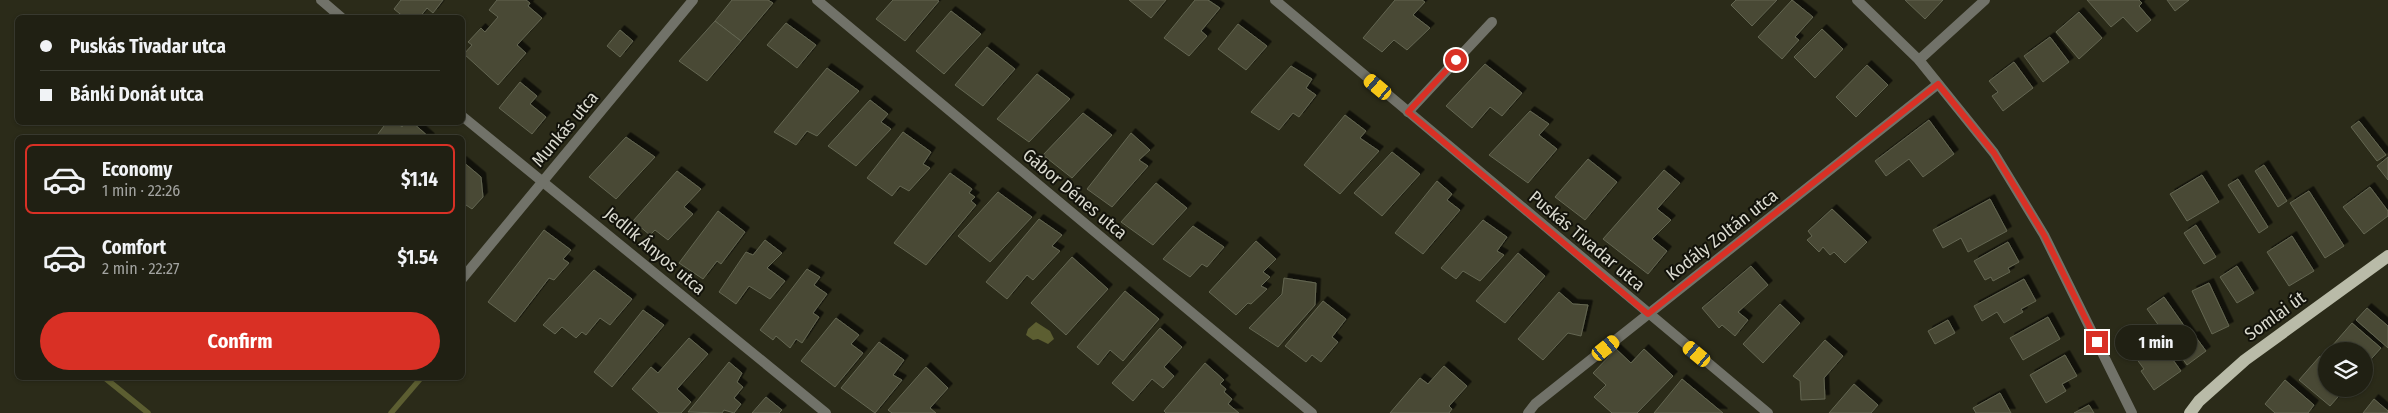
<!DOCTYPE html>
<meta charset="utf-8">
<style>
:root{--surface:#202013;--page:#2d2d21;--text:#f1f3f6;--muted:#a2a3a0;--line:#3d3e33;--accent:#d93025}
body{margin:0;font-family:"Fira Sans Condensed",sans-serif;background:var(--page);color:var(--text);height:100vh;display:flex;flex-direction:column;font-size:19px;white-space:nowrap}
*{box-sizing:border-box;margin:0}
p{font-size:16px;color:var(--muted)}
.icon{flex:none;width:28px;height:28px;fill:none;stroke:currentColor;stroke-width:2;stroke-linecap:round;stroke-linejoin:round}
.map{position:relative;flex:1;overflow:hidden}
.details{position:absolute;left:15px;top:135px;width:450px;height:245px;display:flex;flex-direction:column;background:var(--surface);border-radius:8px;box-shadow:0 1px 4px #0004,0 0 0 1px var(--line)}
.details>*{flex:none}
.banner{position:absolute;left:15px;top:15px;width:450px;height:110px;border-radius:8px;box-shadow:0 1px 4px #0004,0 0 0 1px var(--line);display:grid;align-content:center;height:110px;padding:0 25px;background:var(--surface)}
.controls{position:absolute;left:2318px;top:342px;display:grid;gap:10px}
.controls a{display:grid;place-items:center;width:55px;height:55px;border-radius:50%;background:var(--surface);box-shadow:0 1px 4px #0004,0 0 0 1px var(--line);font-size:25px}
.end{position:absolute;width:22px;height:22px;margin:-11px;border:6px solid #d93025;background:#fff;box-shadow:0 0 0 2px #fff}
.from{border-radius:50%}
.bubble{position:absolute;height:35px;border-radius:18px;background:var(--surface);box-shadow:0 1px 4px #0004,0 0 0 1px var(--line);font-size:16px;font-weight:700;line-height:35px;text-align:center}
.car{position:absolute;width:15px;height:30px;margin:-15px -8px;border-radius:6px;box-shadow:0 0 4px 1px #0007;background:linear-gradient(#f5c518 24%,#345 0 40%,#f5c518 0 76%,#345 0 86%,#f5c518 0)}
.banner b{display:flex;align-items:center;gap:18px;height:48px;font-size:19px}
.banner b+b{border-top:1px solid var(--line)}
.banner i{width:12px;height:12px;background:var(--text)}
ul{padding:9px 0 0;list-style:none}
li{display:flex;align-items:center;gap:15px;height:70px;margin:0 10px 8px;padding:0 15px;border:2px solid transparent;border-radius:8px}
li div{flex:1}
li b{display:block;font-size:19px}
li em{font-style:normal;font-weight:700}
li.on{border-color:var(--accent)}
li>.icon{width:45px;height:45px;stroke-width:1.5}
.cta{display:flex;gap:10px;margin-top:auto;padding:10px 25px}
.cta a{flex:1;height:58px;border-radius:30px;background:var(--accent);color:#fff;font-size:20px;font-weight:700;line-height:58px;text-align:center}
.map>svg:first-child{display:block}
.water{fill:#5c5e31}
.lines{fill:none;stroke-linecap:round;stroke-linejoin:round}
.stream{stroke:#5c5e31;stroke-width:5.5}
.building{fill:#484936;stroke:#646651;filter:url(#shadow)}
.minor{stroke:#717269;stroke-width:10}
.primary{stroke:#b9bba8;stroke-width:12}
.route{stroke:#d93025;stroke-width:6}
.labels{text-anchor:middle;stroke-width:4;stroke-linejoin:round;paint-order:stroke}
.street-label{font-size:18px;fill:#dadacf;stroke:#13130b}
</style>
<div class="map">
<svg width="2388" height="413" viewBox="0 0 2388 413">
<defs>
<filter id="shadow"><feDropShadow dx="4.5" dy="-4.5" stdDeviation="0" flood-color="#0009"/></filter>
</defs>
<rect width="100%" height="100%" fill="#2b2b19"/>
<!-- water -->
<polygon class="water" points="1036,322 1050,331 1054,339 1048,344 1038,339 1033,340 1026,335 1028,329"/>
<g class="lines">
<!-- stream -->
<g class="stream">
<polyline points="105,378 148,413"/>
<polyline points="391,413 421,378"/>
</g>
</g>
<!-- building -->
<g class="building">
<polygon points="401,0 443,0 433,13 427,8 419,18 405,18 394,9"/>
<polygon points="497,0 526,0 530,3 528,6 542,18 517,45 526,53 498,85 464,54 472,45 468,42 481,28 485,32 498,17 489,10"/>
<polygon points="732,0 768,0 773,3 741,41 715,21"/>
<polygon points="893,0 937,0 939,1 905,41 876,19"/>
<polygon points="1129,0 1166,0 1151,18"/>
<polygon points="1195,0 1208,0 1220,8 1201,31 1207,36 1189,56 1164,38"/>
<polygon points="1395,0 1422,0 1425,2 1413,15 1430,28 1407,50 1394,40 1382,52 1363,38"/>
<polygon points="1736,0 1777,0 1752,26 1731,5"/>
<polygon points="1792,0 1813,17 1795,37 1799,40 1782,59 1758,37"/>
<polygon points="1905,0 1943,0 1925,19"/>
<polygon points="2087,0 2139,0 2142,3 2139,6 2151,20 2137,32 2123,17 2111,27"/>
<polygon points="2167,0 2189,0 2175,11"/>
<polygon points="951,11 981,34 944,74 916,51"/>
<polygon points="2079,12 2102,38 2079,59 2056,32"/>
<polygon points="715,21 741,41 707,81 679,61"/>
<polygon points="786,23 816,45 797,68 767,45"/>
<polygon points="1238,24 1267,46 1246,70 1218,49"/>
<polygon points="1822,29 1843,49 1815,78 1794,57"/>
<polygon points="620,30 633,41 620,57 607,46"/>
<polygon points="2050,37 2069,62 2043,82 2024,56"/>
<polygon points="987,47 1015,69 983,106 955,85"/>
<polygon points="2014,62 2033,88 2003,111 1992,96 1998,92 1989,81"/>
<polygon points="1485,64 1522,93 1502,116 1490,107 1472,128 1446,106"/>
<polygon points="1867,65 1888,85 1856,117 1836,97"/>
<polygon points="1291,66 1312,79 1306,88 1316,95 1299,117 1293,113 1279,130 1251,112"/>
<polygon points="827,68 859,91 817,136 807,131 796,145 774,132"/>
<polygon points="1037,74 1070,99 1029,142 997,119"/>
<polygon points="520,82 537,96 530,104 546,117 532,134 499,108"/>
<polygon points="870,100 888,114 881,122 891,129 856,166 828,146"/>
<polygon points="1530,111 1549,124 1539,135 1557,149 1528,183 1489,155"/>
<polygon points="1083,113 1112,135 1072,178 1043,155"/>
<polygon points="1345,115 1366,131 1360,138 1379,151 1340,194 1304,165"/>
<polygon points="1929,120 1954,154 1923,177 1909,159 1886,176 1875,161"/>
<polygon points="2359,121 2386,155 2377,161 2351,127"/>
<polygon points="387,122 396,122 402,127 406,122 412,122 430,138 375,138"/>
<polygon points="903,132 931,152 923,164 930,168 909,191 900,186 892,196 867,178"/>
<polygon points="1131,133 1150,150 1139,160 1148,166 1112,207 1087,189"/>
<polygon points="626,137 655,157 616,199 589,177"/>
<polygon points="1392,152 1420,174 1382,216 1354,193"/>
<polygon points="2388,157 2388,180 2377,166"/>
<polygon points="1588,159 1617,182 1585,220 1555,197"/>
<polygon points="462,161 481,177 483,197 472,209 466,205 462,207"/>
<polygon points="2264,165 2287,201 2278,207 2255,171"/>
<polygon points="1664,170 1680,183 1657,209 1671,220 1652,239 1667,251 1648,274 1603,239"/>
<polygon points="677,171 701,189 684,207 693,214 668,240 655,230 650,235 633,221"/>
<polygon points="950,173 972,189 969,193 975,197 971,201 976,205 926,265 894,243"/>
<polygon points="2202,175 2219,202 2187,221 2170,194"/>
<polygon points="2238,179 2268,227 2259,233 2228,185"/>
<polygon points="1437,181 1452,194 1447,200 1460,210 1423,254 1395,233"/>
<polygon points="1156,183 1187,208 1153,245 1121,222"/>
<polygon points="2370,187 2388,211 2388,216 2364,234 2343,207"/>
<polygon points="2309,191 2344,246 2325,258 2290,203"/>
<polygon points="998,192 1032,217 990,262 958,236"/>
<polygon points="1990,199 2007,231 1968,252 1961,238 1943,248 1933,230"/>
<polygon points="1832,209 1867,242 1845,263 1834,252 1830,255 1823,247 1819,252 1807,240 1812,236 1808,231"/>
<polygon points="718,211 745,232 721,264 717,261 703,279 679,263"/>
<polygon points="1039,219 1062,235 1052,246 1060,251 1033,280 1027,275 1007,299 986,282"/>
<polygon points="1483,220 1507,237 1497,251 1504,255 1480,281 1463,271 1456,279 1441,268"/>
<polygon points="2196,225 2216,257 2204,264 2184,233"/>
<polygon points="1193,226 1224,247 1207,267 1202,264 1190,277 1163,259"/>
<polygon points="544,230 571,250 563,259 569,263 554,280 549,278 515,322 488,302"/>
<polygon points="2292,236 2314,271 2289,286 2267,252"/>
<polygon points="765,240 782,253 767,268 785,281 770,299 749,286 736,304 719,292 746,252 753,255"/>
<polygon points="1256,241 1276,259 1263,272 1270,277 1261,286 1267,289 1251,304 1248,303 1236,315 1209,292"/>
<polygon points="2008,242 2019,262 2008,268 2010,272 1993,281 1991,277 1985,280 1974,261"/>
<polygon points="1518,253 1545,276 1505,323 1476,301"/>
<polygon points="1072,257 1108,289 1066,335 1031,303"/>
<polygon points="1751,266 1768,285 1738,312 1748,320 1735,336 1722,325 1719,328 1702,308"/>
<polygon points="2237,266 2254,293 2237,303 2220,277"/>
<polygon points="807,269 820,277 814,285 827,294 813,313 819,317 802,343 796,339 790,348 776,336 773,340 760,330"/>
<polygon points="594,270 632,299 610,325 600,318 586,335 582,332 576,338 562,327 555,334 543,325"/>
<polygon points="1284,278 1316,283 1315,305 1278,347 1249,328 1282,294"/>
<polygon points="2024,279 2036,301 2021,309 2023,312 2004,323 1997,312 1982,321 1974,306"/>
<polygon points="2209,283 2229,326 2212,334 2192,291"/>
<polygon points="1125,291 1159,319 1123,361 1110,350 1098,365 1077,347"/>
<polygon points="1559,292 1573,304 1588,305 1581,336 1568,333 1543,360 1518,339"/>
<polygon points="2164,297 2192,337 2195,336 2206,351 2187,365 2147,309"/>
<polygon points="1323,301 1346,319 1332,337 1338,342 1321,362 1312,355 1306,362 1285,346"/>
<polygon points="1780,304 1800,323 1763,363 1743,344"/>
<polygon points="2367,308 2388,326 2388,348 2356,320"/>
<polygon points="643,310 664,325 612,387 594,372"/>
<polygon points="2048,317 2060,339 2023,360 2010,338"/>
<polygon points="836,318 859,335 851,344 863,353 835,387 801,361"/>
<polygon points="1948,320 1955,333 1935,344 1928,331"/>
<polygon points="2352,323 2381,348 2364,367 2364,351 2338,351 2332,346"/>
<polygon points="1160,328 1182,347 1164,367 1174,376 1163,388 1152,379 1133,401 1112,383"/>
<polygon points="689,338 708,354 677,389 691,402 681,413 659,413 632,389 651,367 658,373"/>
<polygon points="1825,340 1843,356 1824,378 1825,399 1801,400 1800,381 1793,376"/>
<polygon points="2144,340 2158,360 2168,353 2181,371 2154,390 2141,371 2144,369 2130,350"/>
<polygon points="879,342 904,360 893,375 902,380 875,413 841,388"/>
<polygon points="1616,349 1631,363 1644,349 1673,376 1637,413 1612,413 1594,397 1606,385 1593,373"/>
<polygon points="2065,355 2077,376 2062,384 2066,391 2046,403 2030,375"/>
<polygon points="2320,356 2326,361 2326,389 2345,389 2330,406 2299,380"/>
<polygon points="729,362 742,373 737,382 743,387 734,398 741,404 734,413 724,410 722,413 688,412"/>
<polygon points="1205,363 1224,380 1220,384 1226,389 1224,392 1232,399 1228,404 1239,413 1166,413 1164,411"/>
<polygon points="1444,366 1467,386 1449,406 1452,409 1449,413 1390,413 1420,378 1428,384"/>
<polygon points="926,367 948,388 930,408 936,413 892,413 888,410"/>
<polygon points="1682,379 1723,413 1654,413"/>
<polygon points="2285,380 2314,405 2308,413 2275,413 2265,404"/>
<polygon points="1854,384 1878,405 1871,413 1829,413"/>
<polygon points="2000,393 2011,413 1976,413 1973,408"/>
<polygon points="766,397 782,410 779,413 752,413"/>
<polygon points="2374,399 2388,411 2388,413 2363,413"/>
<polygon points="2089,405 2094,413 2074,413"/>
</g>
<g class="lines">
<!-- minor -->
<g class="minor">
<polyline points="321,0 342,18"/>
<polyline points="817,0 1312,413"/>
<polyline points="1275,0 1768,413"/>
<polyline points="1857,0 1919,60 1994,153 2044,235 2132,413"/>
<polyline points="1919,60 1985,0"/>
<polyline points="1408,112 1492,22"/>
<polyline points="462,116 826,413"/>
<polyline points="462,279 693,0"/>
<polyline points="1528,413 1535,404 1938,84"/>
</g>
<!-- primary -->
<polyline class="primary" points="2190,413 2199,401 2245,360 2388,256"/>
</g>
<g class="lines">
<!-- route -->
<polyline class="route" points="1456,60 1408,112 1648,314 1938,84 1994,153 2044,235 2097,342"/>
</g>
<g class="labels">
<!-- street labels -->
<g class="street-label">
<text transform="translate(565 129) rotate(-50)" y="6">Munkás utca</text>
<text transform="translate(1075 194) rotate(40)" y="6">Gábor Dénes utca</text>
<text transform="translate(1722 235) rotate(-38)" y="6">Kodály Zoltán utca</text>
<text transform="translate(1587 241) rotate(40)" y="6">Puskás Tivadar utca</text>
<text transform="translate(655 251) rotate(40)" y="6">Jedlik Ányos utca</text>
<text transform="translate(2275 316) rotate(-36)" y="6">Somlai út</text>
</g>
</g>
</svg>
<div class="controls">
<a><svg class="icon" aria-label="layers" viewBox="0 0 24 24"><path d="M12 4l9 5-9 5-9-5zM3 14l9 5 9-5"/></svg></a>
</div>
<i class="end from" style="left:1456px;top:60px"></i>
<i class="end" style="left:2097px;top:342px"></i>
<div class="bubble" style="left:2115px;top:325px;width:82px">1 min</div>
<i class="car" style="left:1378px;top:87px;rotate:310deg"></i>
<i class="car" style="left:1606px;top:348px;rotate:51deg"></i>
<i class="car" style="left:1697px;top:354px;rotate:310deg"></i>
<div class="banner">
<b><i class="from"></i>Puskás Tivadar utca</b>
<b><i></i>Bánki Donát utca</b>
</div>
<section class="details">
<ul>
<li class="on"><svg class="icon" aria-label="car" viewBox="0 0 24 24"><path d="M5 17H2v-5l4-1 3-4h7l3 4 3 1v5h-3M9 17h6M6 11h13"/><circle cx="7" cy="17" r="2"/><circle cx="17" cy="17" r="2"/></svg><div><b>Economy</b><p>1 min · 22:26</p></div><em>$1.14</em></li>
<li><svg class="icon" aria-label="car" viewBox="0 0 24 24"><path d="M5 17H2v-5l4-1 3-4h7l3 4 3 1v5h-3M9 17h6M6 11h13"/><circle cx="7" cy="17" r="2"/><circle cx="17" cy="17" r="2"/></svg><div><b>Comfort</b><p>2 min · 22:27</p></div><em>$1.54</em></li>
</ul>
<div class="cta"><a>Confirm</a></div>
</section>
</div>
